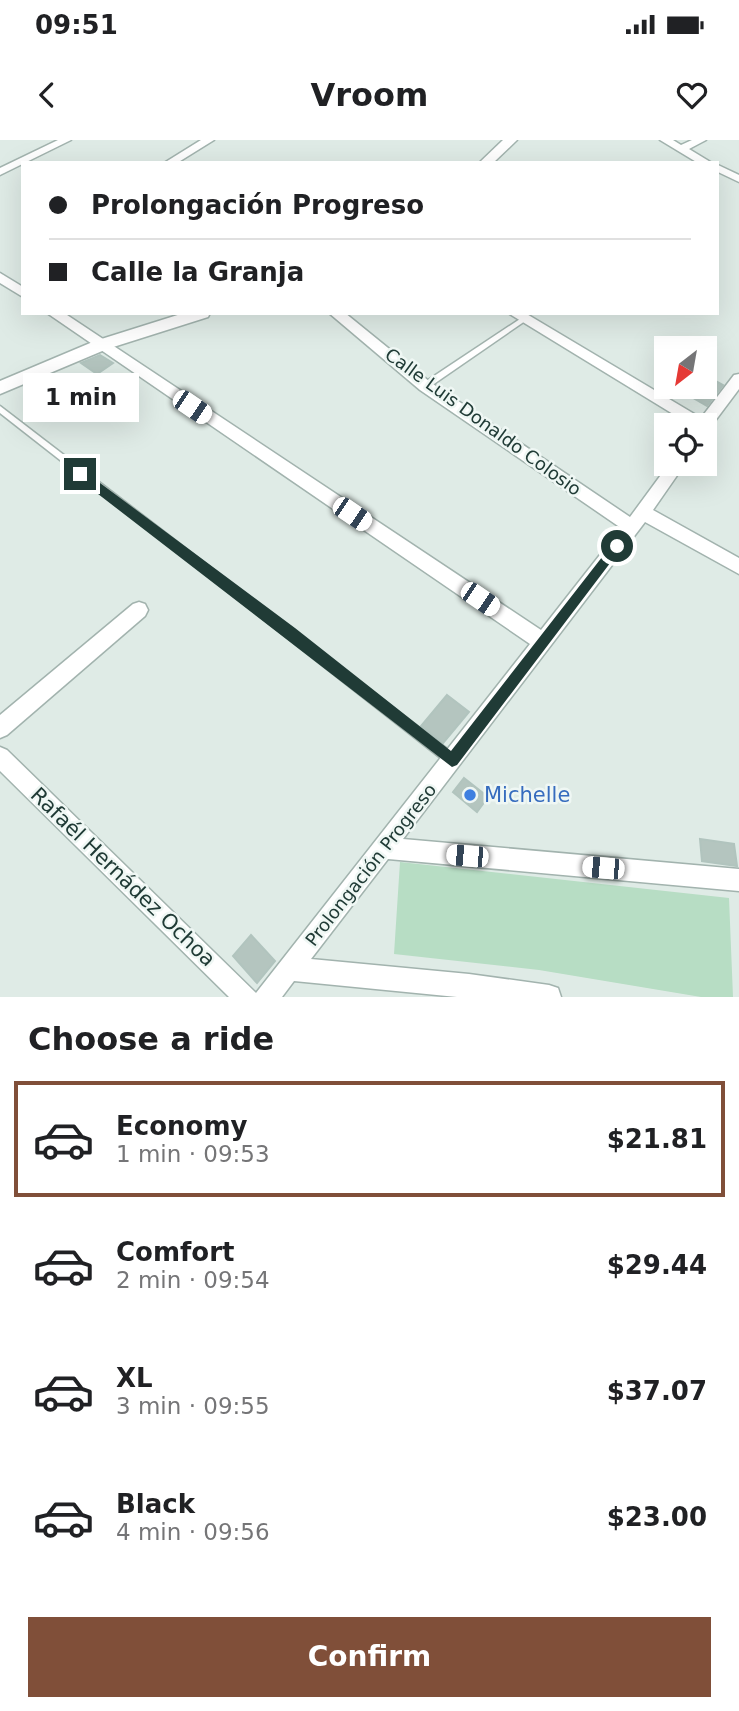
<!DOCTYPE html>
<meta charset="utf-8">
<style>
:root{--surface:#fff;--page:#f2f2f2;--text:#202124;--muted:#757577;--line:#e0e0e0;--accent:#804f39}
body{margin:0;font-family:"DejaVu Sans",sans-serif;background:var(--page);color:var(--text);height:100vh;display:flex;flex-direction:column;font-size:26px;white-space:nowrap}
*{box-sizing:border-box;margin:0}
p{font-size:23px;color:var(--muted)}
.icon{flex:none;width:38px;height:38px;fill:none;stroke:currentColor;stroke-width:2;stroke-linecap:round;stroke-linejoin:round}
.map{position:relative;height:857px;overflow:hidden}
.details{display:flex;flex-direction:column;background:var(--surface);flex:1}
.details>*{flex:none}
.banner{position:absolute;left:21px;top:21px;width:698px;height:154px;border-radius:0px;box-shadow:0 7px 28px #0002;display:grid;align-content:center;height:154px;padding:0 28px;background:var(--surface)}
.needle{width:46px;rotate:211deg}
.controls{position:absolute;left:654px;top:196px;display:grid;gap:14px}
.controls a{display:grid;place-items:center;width:63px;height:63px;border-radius:0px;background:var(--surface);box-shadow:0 7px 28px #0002;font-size:35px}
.end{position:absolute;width:32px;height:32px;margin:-16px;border:9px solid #203b36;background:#fff;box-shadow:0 0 0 4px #fff}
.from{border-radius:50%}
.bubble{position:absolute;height:49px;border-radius:0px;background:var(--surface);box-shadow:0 7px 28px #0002;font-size:23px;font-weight:600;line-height:49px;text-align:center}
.car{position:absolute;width:21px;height:42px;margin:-21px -10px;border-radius:9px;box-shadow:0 0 5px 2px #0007;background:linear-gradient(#fff 24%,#345 0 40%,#fff 0 76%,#345 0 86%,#fff 0)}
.banner b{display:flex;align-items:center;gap:24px;height:66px;font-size:26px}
.banner b+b{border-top:2px solid var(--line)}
.banner i{width:18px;height:18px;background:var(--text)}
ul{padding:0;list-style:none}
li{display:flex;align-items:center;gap:21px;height:116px;margin:0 14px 10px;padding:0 14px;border:4px solid transparent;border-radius:0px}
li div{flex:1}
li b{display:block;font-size:26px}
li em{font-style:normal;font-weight:600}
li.current{border-color:var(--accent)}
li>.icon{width:63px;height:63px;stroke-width:1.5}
h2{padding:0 28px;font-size:32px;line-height:84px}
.cta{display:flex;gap:14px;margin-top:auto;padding:14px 28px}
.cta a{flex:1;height:80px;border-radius:0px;background:var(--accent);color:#fff;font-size:28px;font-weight:600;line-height:80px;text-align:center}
.status{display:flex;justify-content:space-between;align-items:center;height:49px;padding:0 35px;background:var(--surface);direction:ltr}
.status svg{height:19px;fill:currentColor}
header{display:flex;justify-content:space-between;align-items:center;height:91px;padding:0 28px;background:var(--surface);font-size:32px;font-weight:600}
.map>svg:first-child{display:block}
.green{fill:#b7ddc4}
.building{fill:#b4c5bf;stroke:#b1c4be;stroke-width:2}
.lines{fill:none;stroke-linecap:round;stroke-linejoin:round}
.service-casing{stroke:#a2b3ae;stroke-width:3}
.minor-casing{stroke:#a2b3ae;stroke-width:3}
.tertiary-casing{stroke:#a2b3ae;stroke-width:3}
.service{fill:#fff;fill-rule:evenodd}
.minor{fill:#fff;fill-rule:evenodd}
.tertiary{fill:#fff;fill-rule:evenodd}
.route{fill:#203b36}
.shop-dot{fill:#3f7fe0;stroke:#eff7f4;stroke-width:2.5}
.labels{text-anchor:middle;stroke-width:5;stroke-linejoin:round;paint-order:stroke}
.street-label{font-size:18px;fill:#203b36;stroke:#eff7f4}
.near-shop-label{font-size:21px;fill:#366cbe;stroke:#eff7f4;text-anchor:start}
.near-street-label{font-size:21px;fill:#203b36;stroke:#eff7f4}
</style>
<div class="status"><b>09:51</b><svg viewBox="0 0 49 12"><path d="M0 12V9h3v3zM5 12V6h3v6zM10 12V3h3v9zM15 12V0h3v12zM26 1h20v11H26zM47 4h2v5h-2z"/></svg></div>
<header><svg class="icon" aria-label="back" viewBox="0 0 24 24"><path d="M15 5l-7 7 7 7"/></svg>Vroom<svg class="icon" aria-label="heart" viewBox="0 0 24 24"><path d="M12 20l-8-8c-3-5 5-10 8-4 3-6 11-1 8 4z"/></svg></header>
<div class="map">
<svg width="739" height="857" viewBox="0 0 739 857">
<rect width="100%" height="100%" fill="#dfebe6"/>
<!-- green -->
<polygon class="green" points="400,722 729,758 733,857 701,857 539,830 394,814"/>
<!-- building -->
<g class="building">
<polygon points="100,215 113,223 97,234 81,223"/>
<polygon points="710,238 723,245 707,266 690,256 700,247 705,247"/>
<polygon points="447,555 469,572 443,603 421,586"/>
<polygon points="464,638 488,657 477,672 453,652"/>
<polygon points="700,699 734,704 737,726 702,721"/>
<polygon points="251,795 275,821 257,843 233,816"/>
</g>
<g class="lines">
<defs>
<g id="service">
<polygon points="523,177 527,177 528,179 428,248 422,248 422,244"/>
<polygon points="0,266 455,615 456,619 455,623 451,624 447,623 0,273"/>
</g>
<g id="minor">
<polygon points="58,0 71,0 0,35 0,28"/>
<polygon points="201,0 214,0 177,23 164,23"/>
<polygon points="660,0 673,0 681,5 692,0 706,0 689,9 712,23 698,23"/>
<polygon points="718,25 739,35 739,42 718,32"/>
<polygon points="0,133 23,147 23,157 0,143"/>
<polygon points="47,173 64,173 541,490 621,388 420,250 329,173 345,173 430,242 630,377 669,324 685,324 653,370 739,418 739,434 645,382 403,699 739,729 739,751 388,719 311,819 469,834 549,845 558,848 561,857 457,857 294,841 282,857 229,857 0,631 0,607 7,610 256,853 530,504"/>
<polygon points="508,173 525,173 701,278 734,235 739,234 739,249 709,289 705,290 705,285 691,285"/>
<polygon points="139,462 145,464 148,470 145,476 7,595 0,598 0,575 133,464"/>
</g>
<g id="tertiary">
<polygon points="503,0 517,0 493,23 479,23"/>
<polygon points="184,173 210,173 208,177 107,209 0,254 0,241 95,201"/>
</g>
</defs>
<!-- service casing -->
<use href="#service" class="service-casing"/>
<!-- minor casing -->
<use href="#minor" class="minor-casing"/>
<!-- tertiary casing -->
<use href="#tertiary" class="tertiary-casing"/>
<!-- service -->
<use href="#service" class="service"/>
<!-- minor -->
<use href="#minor" class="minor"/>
<!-- tertiary -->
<use href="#tertiary" class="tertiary"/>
</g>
<!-- route -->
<polygon class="route" points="76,331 84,331 295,488 451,611 613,403 617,402 623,406 457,625 452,627 76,337"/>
<!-- markers -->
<circle class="shop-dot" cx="470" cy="655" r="7"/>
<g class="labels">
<!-- street labels -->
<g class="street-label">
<text transform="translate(483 282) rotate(36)" y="6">Calle Luis Donaldo Colosio</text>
<text transform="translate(371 725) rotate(-52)" y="6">Prolongación Progreso</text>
</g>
<!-- near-shop labels -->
<g class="near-shop-label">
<text x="484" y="662">Michelle</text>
</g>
<!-- near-street labels -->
<g class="near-street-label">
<text transform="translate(123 737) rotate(44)" y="7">Rafaél Hernádez Ochoa</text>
</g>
</g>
</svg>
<div class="controls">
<a><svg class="needle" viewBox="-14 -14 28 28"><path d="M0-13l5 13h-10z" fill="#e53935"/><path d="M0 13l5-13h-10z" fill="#757577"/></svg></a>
<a><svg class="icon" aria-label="locate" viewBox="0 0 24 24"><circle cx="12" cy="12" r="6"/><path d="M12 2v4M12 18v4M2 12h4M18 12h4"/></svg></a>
</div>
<i class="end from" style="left:617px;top:406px"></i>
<i class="end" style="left:80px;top:334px"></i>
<div class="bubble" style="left:23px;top:233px;width:116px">1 min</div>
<i class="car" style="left:192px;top:267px;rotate:124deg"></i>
<i class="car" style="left:352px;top:374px;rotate:124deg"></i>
<i class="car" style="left:480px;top:459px;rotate:124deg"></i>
<i class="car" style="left:467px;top:716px;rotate:275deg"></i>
<i class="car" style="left:603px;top:728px;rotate:275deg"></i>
<div class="banner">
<b><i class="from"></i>Prolongación Progreso</b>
<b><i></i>Calle la Granja</b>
</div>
</div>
<section class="details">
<h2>Choose a ride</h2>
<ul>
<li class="current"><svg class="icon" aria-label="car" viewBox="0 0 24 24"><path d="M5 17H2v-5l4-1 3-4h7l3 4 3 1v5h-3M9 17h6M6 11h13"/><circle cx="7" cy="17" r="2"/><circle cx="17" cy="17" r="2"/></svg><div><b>Economy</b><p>1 min · 09:53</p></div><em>$21.81</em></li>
<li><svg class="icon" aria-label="car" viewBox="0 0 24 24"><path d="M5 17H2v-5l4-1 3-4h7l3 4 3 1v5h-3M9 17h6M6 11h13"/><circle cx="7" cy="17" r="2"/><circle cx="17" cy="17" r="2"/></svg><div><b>Comfort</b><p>2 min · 09:54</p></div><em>$29.44</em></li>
<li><svg class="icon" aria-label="car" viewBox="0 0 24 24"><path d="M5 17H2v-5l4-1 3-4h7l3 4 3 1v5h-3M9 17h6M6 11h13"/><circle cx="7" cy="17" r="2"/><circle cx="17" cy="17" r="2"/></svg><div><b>XL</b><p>3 min · 09:55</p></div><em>$37.07</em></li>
<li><svg class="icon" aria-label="car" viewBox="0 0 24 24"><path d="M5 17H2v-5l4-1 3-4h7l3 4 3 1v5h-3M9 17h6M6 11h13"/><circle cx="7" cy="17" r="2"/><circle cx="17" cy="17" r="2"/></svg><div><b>Black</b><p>4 min · 09:56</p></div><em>$23.00</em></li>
</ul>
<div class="cta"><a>Confirm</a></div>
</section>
